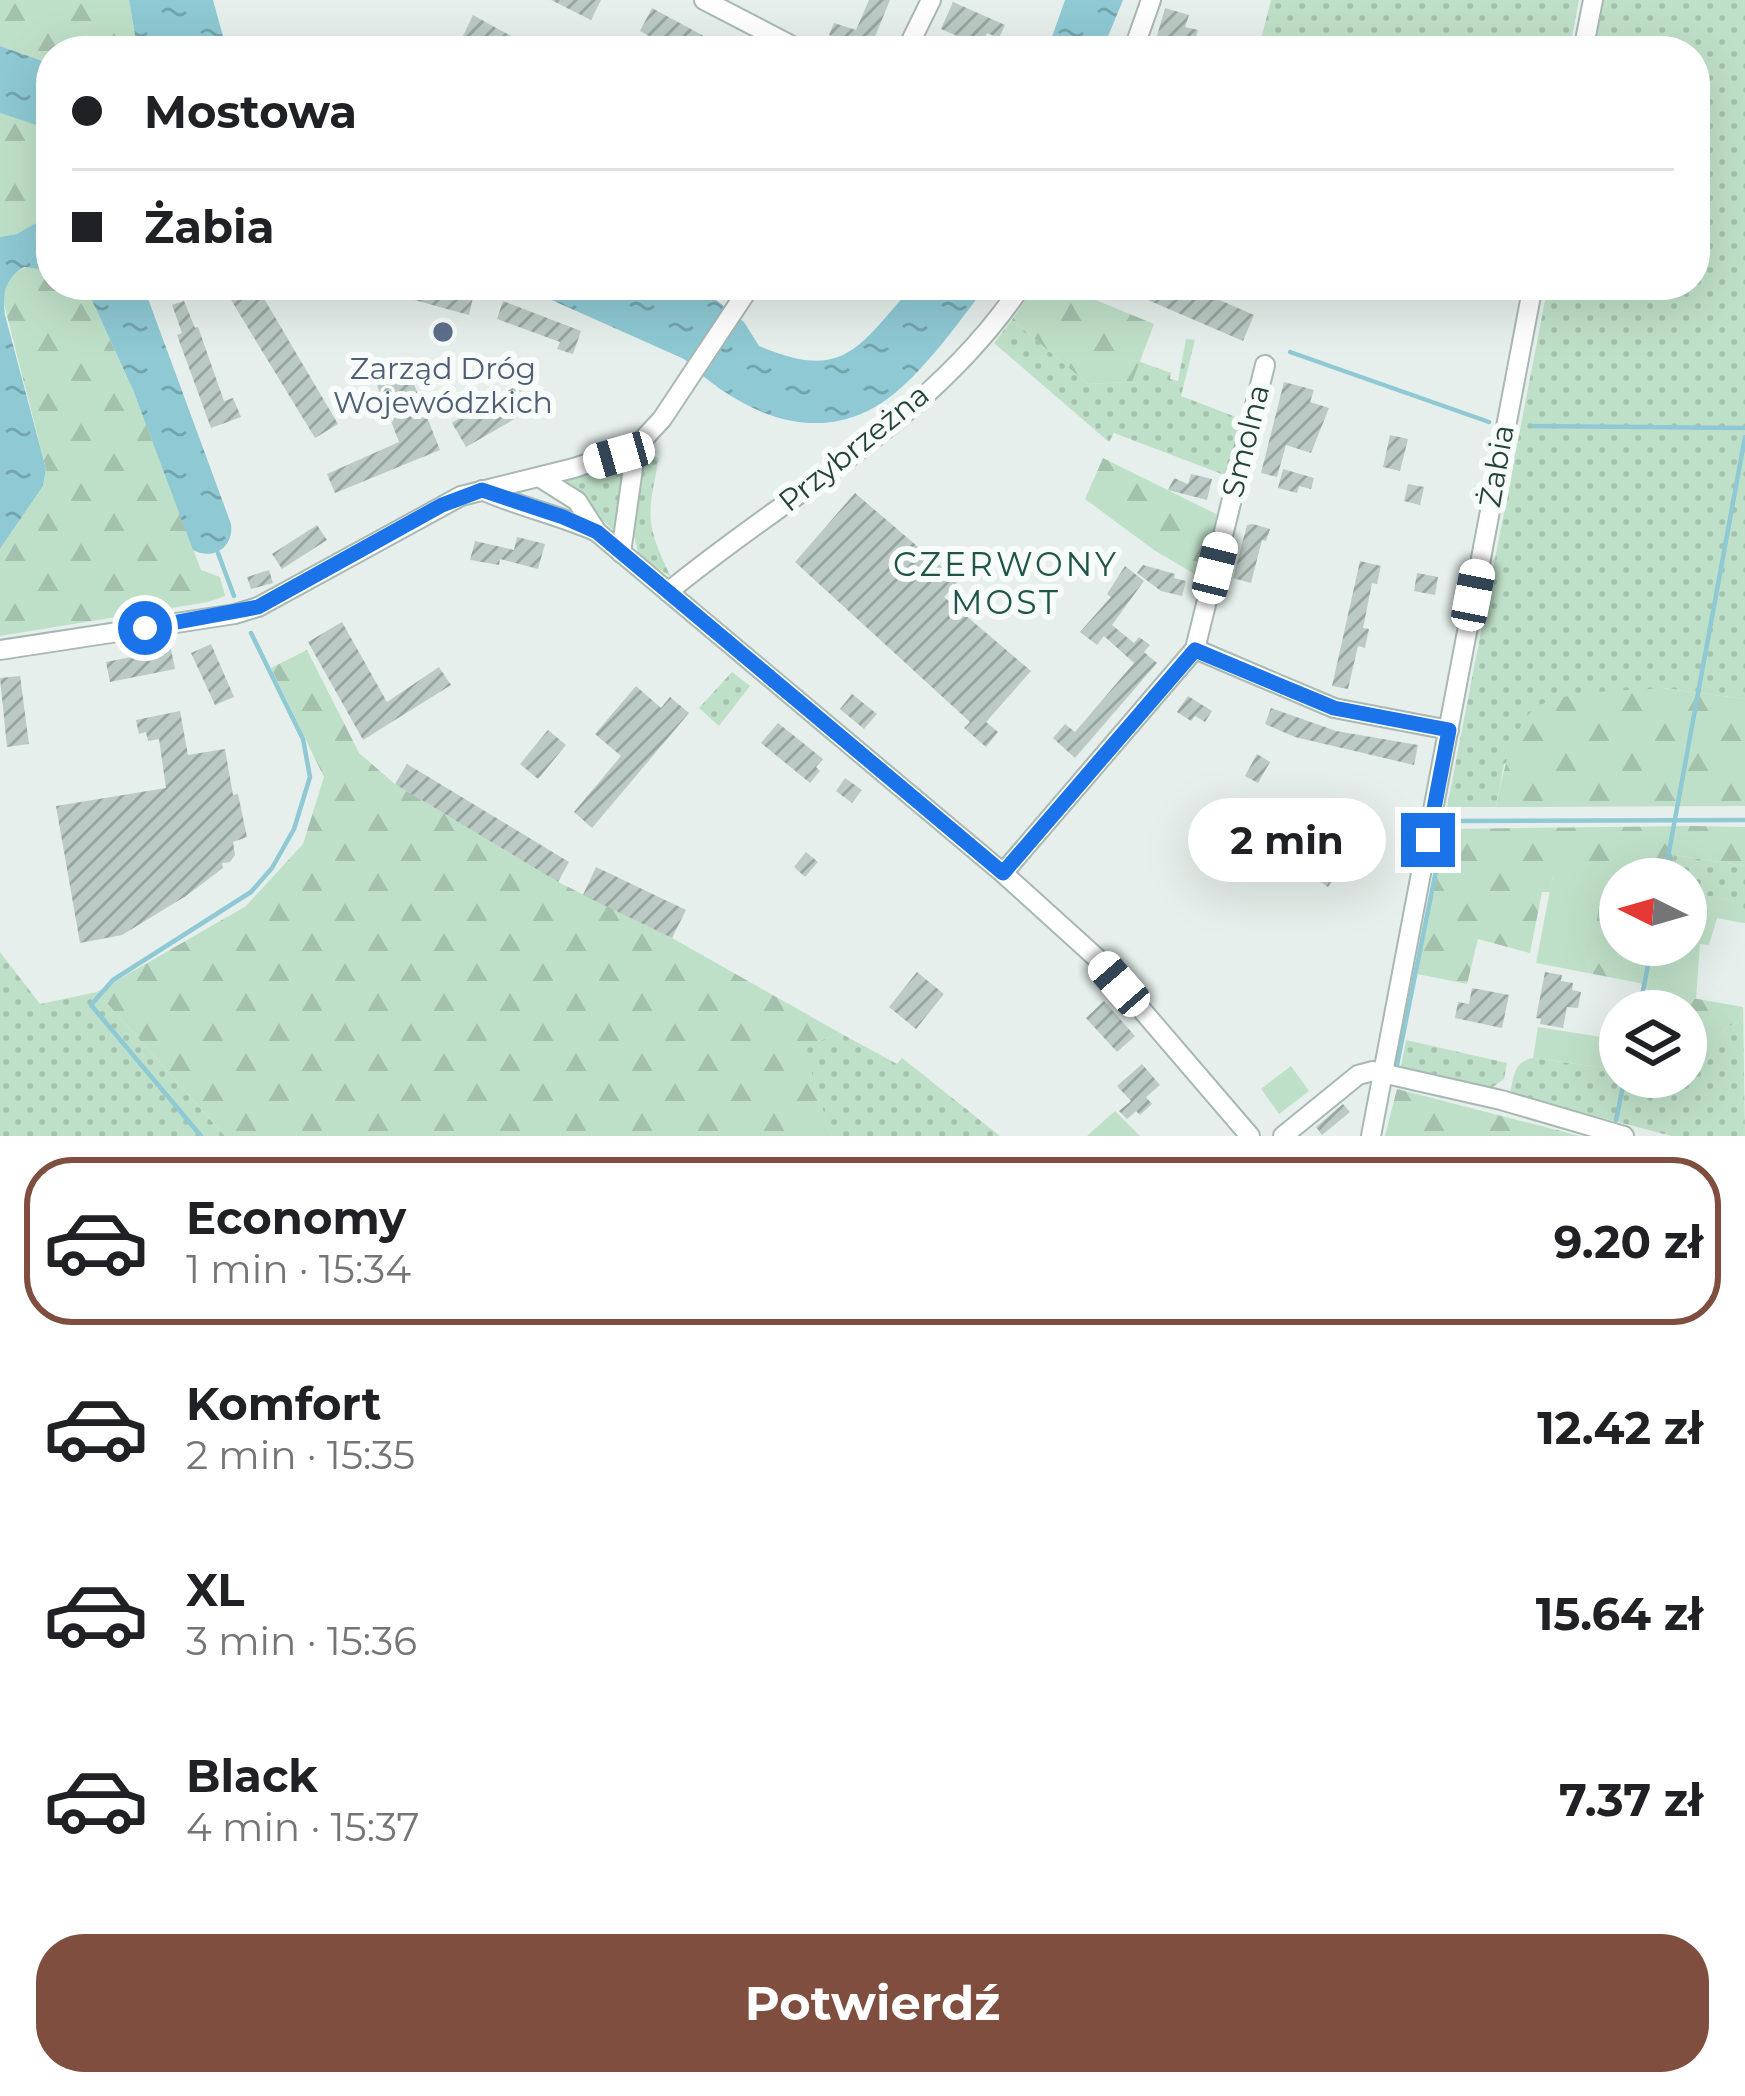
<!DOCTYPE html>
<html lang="pl">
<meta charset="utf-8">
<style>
:root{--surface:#fff;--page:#f2f2f2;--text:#202124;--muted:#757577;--line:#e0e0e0;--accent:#7f4e3f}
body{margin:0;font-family:Montserrat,sans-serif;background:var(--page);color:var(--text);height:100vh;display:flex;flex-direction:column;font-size:45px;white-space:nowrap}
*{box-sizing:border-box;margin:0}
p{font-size:39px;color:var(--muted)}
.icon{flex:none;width:66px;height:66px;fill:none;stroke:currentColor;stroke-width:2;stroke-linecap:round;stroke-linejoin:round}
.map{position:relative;height:1136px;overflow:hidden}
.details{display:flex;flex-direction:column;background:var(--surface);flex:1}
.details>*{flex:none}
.hud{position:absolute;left:36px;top:36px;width:1674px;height:264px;border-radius:48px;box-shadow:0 12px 48px #0002;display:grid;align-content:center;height:264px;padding:0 36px;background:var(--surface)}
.needle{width:78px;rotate:275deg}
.buttons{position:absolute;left:1599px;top:858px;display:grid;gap:24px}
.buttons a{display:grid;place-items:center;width:108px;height:108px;border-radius:50%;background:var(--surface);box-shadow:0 12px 48px #0002;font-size:60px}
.end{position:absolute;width:54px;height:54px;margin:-27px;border:15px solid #1a73e8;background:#fff;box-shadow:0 0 0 6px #fff}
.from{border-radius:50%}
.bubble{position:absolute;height:84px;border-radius:42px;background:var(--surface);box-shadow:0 12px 48px #0002;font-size:39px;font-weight:700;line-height:84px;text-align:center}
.car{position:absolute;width:36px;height:72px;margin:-36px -18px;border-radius:15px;box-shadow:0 0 9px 3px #0007;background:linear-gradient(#fff 24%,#345 0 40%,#fff 0 76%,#345 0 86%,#fff 0)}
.hud b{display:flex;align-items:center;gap:42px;height:114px;font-size:45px}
.hud b+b{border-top:3px solid var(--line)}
.hud i{width:30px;height:30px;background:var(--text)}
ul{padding:21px 0 0;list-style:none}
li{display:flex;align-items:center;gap:36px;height:168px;margin:0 24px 18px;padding:0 12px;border:6px solid transparent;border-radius:48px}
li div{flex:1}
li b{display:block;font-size:45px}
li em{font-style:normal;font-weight:700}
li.on{border-color:var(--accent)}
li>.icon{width:108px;height:108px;stroke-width:1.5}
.primary-button{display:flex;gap:24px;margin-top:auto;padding:24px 36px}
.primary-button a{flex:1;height:138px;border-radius:48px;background:var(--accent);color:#fff;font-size:48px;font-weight:700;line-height:138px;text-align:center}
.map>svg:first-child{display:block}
.grass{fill:url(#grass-dots)}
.forest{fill:url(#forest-firs)}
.green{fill:#bfe0c8}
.water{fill:url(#water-ripples)}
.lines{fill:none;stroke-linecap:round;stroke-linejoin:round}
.stream{stroke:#8ec9d4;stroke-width:4.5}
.building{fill:url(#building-hatch)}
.minor-casing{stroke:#a8b8b2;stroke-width:22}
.minor{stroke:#fff;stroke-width:18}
.route{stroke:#1a73e8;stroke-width:15}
.service-dot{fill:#5c6f8a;stroke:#f7fbf9;stroke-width:4.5}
.labels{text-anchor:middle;stroke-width:12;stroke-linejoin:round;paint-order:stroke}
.service-label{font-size:30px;fill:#4e5e75;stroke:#f7fbf9}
.street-label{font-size:30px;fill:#24423a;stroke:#f7fbf9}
.neighbourhood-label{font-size:33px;letter-spacing:3px;fill:#1f5548;stroke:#f7fbf9}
</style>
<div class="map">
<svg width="1745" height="1136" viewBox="0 0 1745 1136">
<defs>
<pattern id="grass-dots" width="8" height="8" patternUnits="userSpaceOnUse" patternTransform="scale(3)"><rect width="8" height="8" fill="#bfe0c8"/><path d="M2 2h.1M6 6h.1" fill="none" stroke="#a4c1ad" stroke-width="1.8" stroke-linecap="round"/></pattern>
<pattern id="forest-firs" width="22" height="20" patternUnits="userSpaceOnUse" patternTransform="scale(3)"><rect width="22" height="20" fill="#bfe0c8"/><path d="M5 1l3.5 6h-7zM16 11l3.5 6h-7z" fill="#a4c1ad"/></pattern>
<pattern id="water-ripples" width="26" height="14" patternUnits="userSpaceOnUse" patternTransform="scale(3)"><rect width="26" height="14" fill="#8ec9d4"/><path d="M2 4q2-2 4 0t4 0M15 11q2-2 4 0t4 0" fill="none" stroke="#74a5ad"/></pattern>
<pattern id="building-hatch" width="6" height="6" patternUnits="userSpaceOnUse" patternTransform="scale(3)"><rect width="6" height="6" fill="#bbcac4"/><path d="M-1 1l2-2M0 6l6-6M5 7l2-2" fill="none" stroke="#98a6a0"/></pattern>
</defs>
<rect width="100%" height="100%" fill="#e6efeb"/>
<!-- grass -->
<g class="grass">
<polygon points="1271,0 1579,0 1569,51 1258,51"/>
<polygon points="1602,0 1745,0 1745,699 1663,688 1504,764 1496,807 1447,807 1548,285 1695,285 1695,51 1593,51"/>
<polygon points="1012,320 1088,384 1131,382 1138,361 1171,373 1170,379 1178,381 1186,339 1195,340 1181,396 1241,419 1227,476 1114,433 1109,442 994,343"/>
<path d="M651 452 659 459C647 516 645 523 671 577L640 557C627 527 635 480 651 452Z"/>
<polygon points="618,466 626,471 614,531 561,481"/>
<polygon points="732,672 750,686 719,726 699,708"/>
<polygon points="1674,855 1745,866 1745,923 1737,922 1740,902 1686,892 1686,879 1668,879"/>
<polygon points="0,952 40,1004 97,992 225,1136 0,1136"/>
<path d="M1743 1007 1745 1136H1672L1510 1094C1514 1077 1513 1062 1533 1058L1620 1070V1077H1686V1058L1707 1062 1726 1027 1738 1023Z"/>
<polygon points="840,1033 897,1064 902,1058 1000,1136 831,1136 803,1047"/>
<polygon points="1406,1040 1507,1063 1504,1079 1490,1089 1401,1066"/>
</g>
<!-- forest -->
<g class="forest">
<polygon points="0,0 129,0 136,41 133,51 51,51 51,64 0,46"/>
<polygon points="0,113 51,130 51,214 17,234 0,237"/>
<path d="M34 266 51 270V285H85L133 390 201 570 220 577 225 596 208 602 0 636V549L43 486 46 469 3 300C6 282 14 268 34 266Z"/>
<polygon points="1035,285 1059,285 1154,324 1132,382 1088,384 1012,320"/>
<polygon points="1103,458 1218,515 1201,578 1154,550 1085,499"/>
<polygon points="307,650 359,753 395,784 558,882 672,938 840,1033 804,1047 831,1136 225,1136 97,992 246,906 303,844 324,777 271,668"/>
<path d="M1663 688 1745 699V806L1496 807C1501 780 1512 728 1533 710 1557 689 1631 691 1663 688Z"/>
<polygon points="1693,826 1745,827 1745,866 1674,855 1668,879 1620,879 1620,945 1656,945 1647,990 1743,1007 1738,1023 1726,1027 1707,1062 1686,1058 1686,1011 1642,1011 1647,990 1640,983 1588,973 1605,865 1553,875 1550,892 1542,892 1530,953 1478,939 1467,984 1417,974 1446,829"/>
<polygon points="1397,1089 1580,1136 1385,1136"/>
</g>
<!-- green -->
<g class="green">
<polygon points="1562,857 1606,865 1588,973 1536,963 1553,875"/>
<polygon points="1686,892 1741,902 1737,922 1717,918 1709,945 1700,944 1696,999 1647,990 1656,945 1686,945"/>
<polygon points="1538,1027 1620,1040 1620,1070 1533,1058"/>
<polygon points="1291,1066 1309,1091 1279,1114 1261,1089"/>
<polygon points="1115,1111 1140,1136 1087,1136"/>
</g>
<!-- water -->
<g class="water">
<polygon points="129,0 213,0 227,51 133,51 136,41"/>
<polygon points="1065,0 1123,0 1102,51 1047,51"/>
<polygon points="0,46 51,64 51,130 0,113"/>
<path d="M51 214V270L24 267C5 279 2 293 5 315L46 469 43 486 0 549V237L17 234Z"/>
<path d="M85 285H143L231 524C234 547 214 561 193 550L133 390Z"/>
<path d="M518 285H697L744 322 759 346C846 383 858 346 914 285H987C958 323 916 384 875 407 807 446 735 408 684 359Z"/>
</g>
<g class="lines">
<!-- stream -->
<g class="stream">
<polyline points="1290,352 1489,422"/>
<polyline points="1533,426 1745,428"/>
<polyline points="218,553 234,596"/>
<polyline points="1664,879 1745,437"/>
<polyline points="1639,1011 1652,945"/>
<polyline points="1397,1065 1446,821 1745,820"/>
<polyline points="1616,1120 1625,1077"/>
<polyline points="201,1136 91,1005 113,980 251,892 272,868 294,829 310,777 303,739 251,633"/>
</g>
</g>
<!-- building -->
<g class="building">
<polygon points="551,0 601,0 591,20"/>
<polygon points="869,0 890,0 869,51 847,51 850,44 829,35 834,23 856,30"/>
<polygon points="953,2 1005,25 999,38 987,33 981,46 941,29"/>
<polygon points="652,8 711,40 705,51 675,51 640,31"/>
<polygon points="1165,8 1189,15 1185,27 1198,30 1193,47 1157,36"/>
<polygon points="473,15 498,29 540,51 493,51 463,36"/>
<polygon points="222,285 256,285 338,424 315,438"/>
<polygon points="410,285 444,285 474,293 469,315 407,298"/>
<polygon points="1113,285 1185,285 1254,315 1243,341"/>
<polygon points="184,301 195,328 198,327 224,401 233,398 241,417 211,428 177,335 182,333 172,305"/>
<polygon points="503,301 581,331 573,354 557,349 560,342 497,319"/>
<polygon points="404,359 440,450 335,493 327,474 399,442 372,372"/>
<polygon points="525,381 539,405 466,447 452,423 493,395 495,398"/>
<polygon points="1284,382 1314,390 1310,402 1329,408 1311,453 1286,445 1277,477 1261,473"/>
<polygon points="1390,435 1408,439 1400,471 1383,467"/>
<polygon points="1283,469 1314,478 1311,489 1299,486 1297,493 1278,488"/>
<polygon points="1191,474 1212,479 1207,500 1168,490 1174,478 1188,484"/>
<polygon points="1408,484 1424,487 1420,505 1404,501"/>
<polygon points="855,493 958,581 944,597 1031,671 986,722 998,732 986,747 964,728 970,722 795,562"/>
<polygon points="1253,524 1270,529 1266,541 1262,540 1251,583 1233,578 1247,525"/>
<polygon points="317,525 327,540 282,569 272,554"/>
<polygon points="517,537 545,544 538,569 500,559 499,565 470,560 475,541 514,550"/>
<polygon points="1360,561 1381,566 1377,584 1372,583 1363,628 1369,629 1365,648 1358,646 1348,689 1332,686"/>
<polygon points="1143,565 1175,574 1174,578 1186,581 1182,596 1161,591 1137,573"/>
<polygon points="1125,566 1144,581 1112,625 1134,643 1139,637 1150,645 1144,652 1157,663 1075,758 1053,738 1065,724 1075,732 1134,663 1104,636 1097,645 1080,632 1111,597 1107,594"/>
<polygon points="269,570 273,583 251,589 247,577"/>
<polygon points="1417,573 1438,577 1435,595 1414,591"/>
<polygon points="342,622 387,702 439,667 451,685 363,740 308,642"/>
<polygon points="211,644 234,697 215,705 191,653"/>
<polygon points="171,649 175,669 110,682 106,662"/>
<polygon points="20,676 29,744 7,747 0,678"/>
<polygon points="636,686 661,708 670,697 689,713 592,828 574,812 621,756 595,734"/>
<polygon points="852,694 877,714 864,729 840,709"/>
<polygon points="1188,696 1212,711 1205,722 1195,716 1191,721 1177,712"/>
<polygon points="1271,708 1336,731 1418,745 1414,765 1295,737 1265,724"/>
<polygon points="180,711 188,755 225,749 233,795 238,794 247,837 233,842 235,855 230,862 222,863 223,868 186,896 122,935 80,943 56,806 166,788 159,739 148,741 146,732 139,734 136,720"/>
<polygon points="778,723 823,759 816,767 820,771 810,783 761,743"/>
<polygon points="548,730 566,745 538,779 520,764"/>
<polygon points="1257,754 1270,762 1258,783 1245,776"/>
<polygon points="407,764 569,862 558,882 395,784"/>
<polygon points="845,778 862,790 852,803 836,791"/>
<polygon points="1351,826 1364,835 1328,887 1312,876 1342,833 1345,836"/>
<polygon points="806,852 818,862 805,877 794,867"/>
<polygon points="596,867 686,910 672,938 583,895"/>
<polygon points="917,972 944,994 916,1029 889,1007"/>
<polygon points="1545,972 1562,975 1561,981 1573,983 1572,990 1581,992 1578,1008 1567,1007 1563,1028 1540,1024 1541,1019 1536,1018"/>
<polygon points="1472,988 1509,995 1502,1028 1455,1018 1458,1002 1469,1004"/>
<polygon points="1104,1001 1135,1036 1117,1052 1086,1018"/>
<polygon points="1142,1064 1160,1085 1146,1097 1152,1104 1140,1115 1136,1111 1127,1119 1119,1111 1131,1101 1117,1086"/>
<polygon points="1343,1104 1350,1112 1322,1135 1316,1127"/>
</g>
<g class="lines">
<defs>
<g id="minor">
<polyline points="704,0 802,51"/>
<polyline points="906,51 931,0"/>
<polyline points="1133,51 1151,0"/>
<polyline points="1583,51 1593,0"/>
<polyline points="539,477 577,501 597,532"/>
<path d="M482 490C519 507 559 515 597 532L1003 873 1099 960 1250 1136"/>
<polyline points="621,553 636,447"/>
<path d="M668 592C788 493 934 418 1022 285"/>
<polyline points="1195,649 1334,708 1449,730"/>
<polyline points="0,650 235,614 258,607 461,496 574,468 636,447 662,419 751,285"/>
<polyline points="1003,873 1195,649 1265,365"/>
<polyline points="1283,1136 1358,1075 1373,1071 1501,1100 1624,1136"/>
<polyline points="1371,1136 1533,285"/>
</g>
</defs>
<!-- minor casing -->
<use href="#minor" class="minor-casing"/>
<!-- minor -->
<use href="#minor" class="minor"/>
</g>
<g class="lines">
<!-- route -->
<polyline class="route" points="145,628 258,607 442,505 482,490 563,517 597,532 1003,873 1195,650 1334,708 1449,730 1428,840"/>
</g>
<!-- markers -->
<circle class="service-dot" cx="443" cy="332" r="12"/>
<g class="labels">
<!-- service labels -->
<g class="service-label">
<text x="443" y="379">Zarząd Dróg<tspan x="443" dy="34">Wojewódzkich</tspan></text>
</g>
<!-- street labels -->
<g class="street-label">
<text transform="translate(1246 441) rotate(-76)" y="10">Smolna</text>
<text transform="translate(854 448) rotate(-39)" y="10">Przybrzeżna</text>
<text transform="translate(1497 466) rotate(-80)" y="10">Żabia</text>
</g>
<!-- neighbourhood labels -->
<g class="neighbourhood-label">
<text x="1006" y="576">CZERWONY<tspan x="1006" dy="38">MOST</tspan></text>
</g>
</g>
</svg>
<div class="buttons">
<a><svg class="needle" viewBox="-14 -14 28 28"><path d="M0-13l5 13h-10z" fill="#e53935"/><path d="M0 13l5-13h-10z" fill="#757577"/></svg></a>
<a><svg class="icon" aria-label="layers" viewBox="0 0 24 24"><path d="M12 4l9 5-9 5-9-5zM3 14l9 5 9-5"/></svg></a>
</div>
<i class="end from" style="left:145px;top:628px"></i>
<i class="end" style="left:1428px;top:840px"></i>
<div class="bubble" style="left:1188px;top:798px;width:198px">2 min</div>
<i class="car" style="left:619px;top:455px;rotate:254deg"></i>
<i class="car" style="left:1215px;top:568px;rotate:14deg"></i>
<i class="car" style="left:1473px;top:595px;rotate:11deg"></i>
<i class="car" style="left:1119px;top:984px;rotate:319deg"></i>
<div class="hud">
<b><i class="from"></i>Mostowa</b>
<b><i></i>Żabia</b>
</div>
</div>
<section class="details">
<ul>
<li class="on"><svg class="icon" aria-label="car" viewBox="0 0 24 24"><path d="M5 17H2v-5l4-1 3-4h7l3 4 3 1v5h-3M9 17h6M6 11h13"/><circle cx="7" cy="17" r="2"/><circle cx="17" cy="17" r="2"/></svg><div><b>Economy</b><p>1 min · 15:34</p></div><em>9.20 zł</em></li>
<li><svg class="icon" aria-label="car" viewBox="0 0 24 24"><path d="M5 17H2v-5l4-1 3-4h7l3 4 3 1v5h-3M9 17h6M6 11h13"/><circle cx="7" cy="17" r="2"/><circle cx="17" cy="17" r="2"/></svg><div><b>Komfort</b><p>2 min · 15:35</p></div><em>12.42 zł</em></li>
<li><svg class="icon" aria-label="car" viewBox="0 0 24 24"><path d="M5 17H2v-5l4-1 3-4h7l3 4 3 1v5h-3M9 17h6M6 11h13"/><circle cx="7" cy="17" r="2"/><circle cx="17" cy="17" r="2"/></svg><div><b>XL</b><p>3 min · 15:36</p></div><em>15.64 zł</em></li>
<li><svg class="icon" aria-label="car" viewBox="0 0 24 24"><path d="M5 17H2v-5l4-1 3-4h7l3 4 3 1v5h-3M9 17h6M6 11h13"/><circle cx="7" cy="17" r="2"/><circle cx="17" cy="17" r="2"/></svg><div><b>Black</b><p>4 min · 15:37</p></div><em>7.37 zł</em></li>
</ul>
<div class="primary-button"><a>Potwierdź</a></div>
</section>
